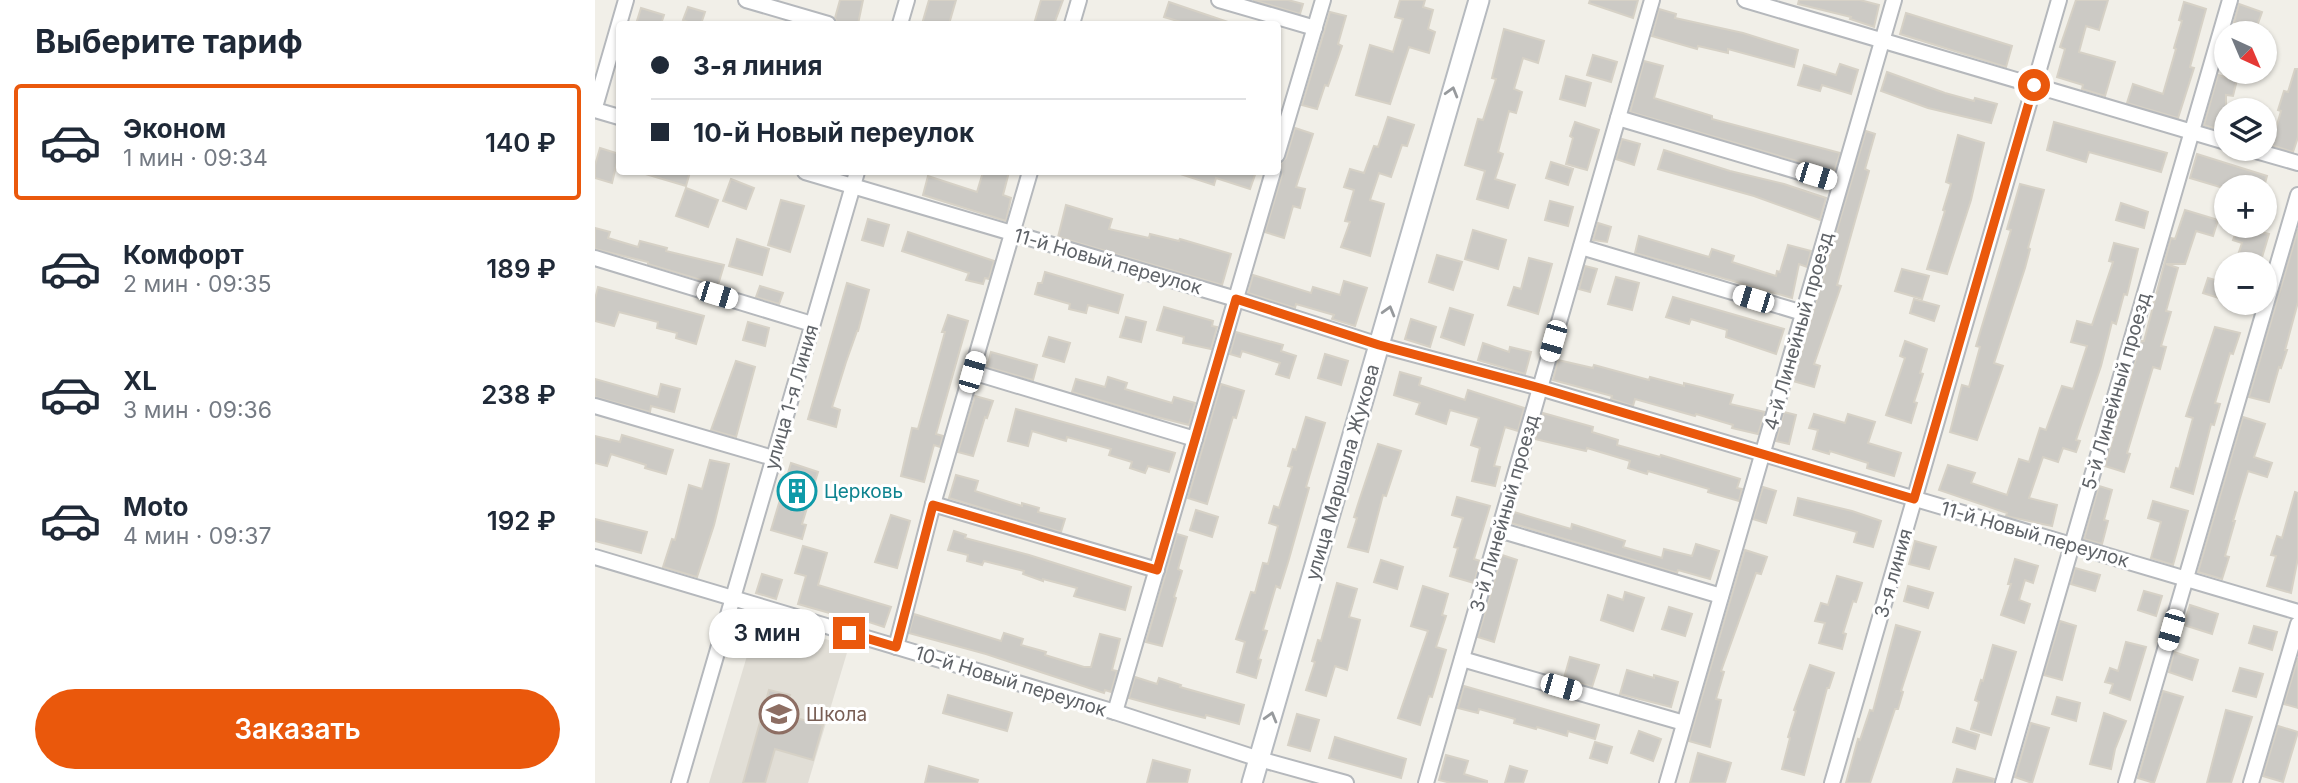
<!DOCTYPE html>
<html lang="ru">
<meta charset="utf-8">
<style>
:root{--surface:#fff;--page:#f6f6f7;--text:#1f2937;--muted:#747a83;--line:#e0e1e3;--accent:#ea580c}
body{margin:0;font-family:Inter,sans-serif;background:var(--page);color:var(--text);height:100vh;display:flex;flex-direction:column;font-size:26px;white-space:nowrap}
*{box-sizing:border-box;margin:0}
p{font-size:23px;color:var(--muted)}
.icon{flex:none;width:38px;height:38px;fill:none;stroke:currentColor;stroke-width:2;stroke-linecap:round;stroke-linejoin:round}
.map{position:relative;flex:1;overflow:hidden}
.panel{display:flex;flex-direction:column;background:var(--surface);width:595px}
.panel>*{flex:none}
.banner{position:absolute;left:21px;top:21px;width:665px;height:154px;border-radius:7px;box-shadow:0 2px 5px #0004;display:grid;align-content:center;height:154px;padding:0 35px;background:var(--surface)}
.needle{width:46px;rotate:136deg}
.controls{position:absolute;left:1619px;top:21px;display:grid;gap:14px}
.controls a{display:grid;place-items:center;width:63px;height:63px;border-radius:50%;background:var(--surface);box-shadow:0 2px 5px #0004;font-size:35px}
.end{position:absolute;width:32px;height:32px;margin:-16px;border:9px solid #ea580c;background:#fff;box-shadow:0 0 0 4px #fff}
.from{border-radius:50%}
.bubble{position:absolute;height:49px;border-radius:24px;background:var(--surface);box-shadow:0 2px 5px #0004;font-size:23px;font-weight:600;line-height:49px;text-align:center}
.car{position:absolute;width:21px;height:42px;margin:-21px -10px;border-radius:9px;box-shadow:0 0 5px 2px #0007;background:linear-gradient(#fff 24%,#345 0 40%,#fff 0 76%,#345 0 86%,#fff 0)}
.banner b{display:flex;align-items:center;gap:24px;height:66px;font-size:26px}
.banner b+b{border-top:2px solid var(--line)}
.banner i{width:18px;height:18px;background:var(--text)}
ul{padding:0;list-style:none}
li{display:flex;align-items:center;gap:21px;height:116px;margin:0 14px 10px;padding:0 21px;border:4px solid transparent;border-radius:7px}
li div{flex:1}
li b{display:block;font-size:26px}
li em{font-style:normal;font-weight:600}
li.active{border-color:var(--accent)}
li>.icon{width:63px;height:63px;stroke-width:1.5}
h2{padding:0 35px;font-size:32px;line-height:84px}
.button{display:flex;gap:14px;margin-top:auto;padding:14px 35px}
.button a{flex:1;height:80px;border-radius:42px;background:var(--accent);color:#fff;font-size:28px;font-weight:600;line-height:80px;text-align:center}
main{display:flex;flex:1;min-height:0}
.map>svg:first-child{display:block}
.education{fill:#e1ded6}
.building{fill:#cccac5;stroke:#d6d1c6;stroke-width:2}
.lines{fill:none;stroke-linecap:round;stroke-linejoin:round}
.street-casing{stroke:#b5b8bc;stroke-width:18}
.secondary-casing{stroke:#b6babf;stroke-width:23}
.street{stroke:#fff;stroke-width:14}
.secondary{stroke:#fff;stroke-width:19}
.oneway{stroke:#979a9d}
.route{stroke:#ea580c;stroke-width:9}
.labels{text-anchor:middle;stroke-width:6;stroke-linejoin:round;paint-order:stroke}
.street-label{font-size:19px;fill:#5f6368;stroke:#fff}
.culture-label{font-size:19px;fill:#0d838f;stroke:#fff;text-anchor:start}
.education-label{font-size:19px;fill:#785e54;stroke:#fff;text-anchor:start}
</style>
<main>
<section class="panel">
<h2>Выберите тариф</h2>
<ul>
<li class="active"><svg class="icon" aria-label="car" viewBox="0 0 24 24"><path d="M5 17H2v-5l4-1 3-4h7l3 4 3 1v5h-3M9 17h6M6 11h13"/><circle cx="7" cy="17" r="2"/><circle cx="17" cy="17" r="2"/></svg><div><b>Эконом</b><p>1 мин · 09:34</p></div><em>140 ₽</em></li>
<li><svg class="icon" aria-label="car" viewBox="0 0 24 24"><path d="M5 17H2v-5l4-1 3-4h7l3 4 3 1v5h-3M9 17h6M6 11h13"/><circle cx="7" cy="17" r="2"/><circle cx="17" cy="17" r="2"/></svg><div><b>Комфорт</b><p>2 мин · 09:35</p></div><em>189 ₽</em></li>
<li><svg class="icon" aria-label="car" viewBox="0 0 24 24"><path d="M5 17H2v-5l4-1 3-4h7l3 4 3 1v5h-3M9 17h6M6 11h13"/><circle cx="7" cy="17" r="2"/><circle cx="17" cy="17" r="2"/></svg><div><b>XL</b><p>3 мин · 09:36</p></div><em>238 ₽</em></li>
<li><svg class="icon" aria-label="car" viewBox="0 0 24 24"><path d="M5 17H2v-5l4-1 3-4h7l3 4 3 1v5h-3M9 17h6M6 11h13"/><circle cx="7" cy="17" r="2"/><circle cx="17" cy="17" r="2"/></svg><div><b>Moto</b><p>4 мин · 09:37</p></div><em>192 ₽</em></li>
</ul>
<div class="button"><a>Заказать</a></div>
</section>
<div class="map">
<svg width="1703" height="783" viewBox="0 0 1703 783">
<rect width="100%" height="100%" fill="#f1efe8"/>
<!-- education -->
<polygon class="education" points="163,619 254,646 213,783 114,783"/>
<!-- building -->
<g class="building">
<polygon points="245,0 268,0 263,24 242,23 240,18"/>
<polygon points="334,0 361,0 354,24 327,24"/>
<polygon points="446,0 468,0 459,24 439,24"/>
<polygon points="658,0 693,0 708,4 705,14"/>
<polygon points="805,0 830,0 828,7 838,10 833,29 840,32 834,53 814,47 795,104 761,95 775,45 798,52 808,19 800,17"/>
<polygon points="995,0 1043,0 1038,18 994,3"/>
<polygon points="1204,0 1265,0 1284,5 1279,27 1255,19 1256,17 1203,4"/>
<polygon points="1481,0 1513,0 1504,30 1491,26 1484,52 1520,62 1510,96 1487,89 1488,85 1462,77 1470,49 1465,47"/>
<polygon points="574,2 633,22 633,24 593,24 569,17"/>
<polygon points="1589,2 1611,9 1595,67 1599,68 1583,118 1532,103 1538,84 1568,94 1581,49 1579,48 1587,21 1584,20"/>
<polygon points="1644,4 1667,12 1661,29 1639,22"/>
<polygon points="93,7 110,12 106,24 92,24 93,22 88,20"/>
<polygon points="46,8 69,15 66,24 41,24"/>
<polygon points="1064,9 1081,14 1080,18 1148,33 1203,50 1199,67 1133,49 1133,53 1103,46 1102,49 1057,36"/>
<polygon points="735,12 751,16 743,44 747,46 733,86 730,85 722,109 707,105"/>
<polygon points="1311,13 1417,46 1411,67 1305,34"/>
<polygon points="909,29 949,41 943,63 928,58 919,89 927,92 921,113 914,111 903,152 908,154 900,179 920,185 913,208 882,199 890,171 870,165 883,119 888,120 901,79 897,78"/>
<polygon points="998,55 1022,62 1016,82 992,75"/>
<polygon points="1049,61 1068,66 1059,98 1117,116 1117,119 1245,153 1239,172 1035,112"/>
<polygon points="1245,64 1263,70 1256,94 1227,85 1225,91 1203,85 1209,65 1241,75"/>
<polygon points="1700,69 1703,69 1703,137 1698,152 1676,145 1686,111 1683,110 1689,91 1693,92"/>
<polygon points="1292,72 1350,93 1379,101 1380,98 1402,104 1396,123 1333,108 1286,91"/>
<polygon points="1623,75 1642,80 1638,96 1631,95 1631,132 1609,125"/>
<polygon points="971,76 996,83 990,106 965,99"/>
<polygon points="793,117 819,125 812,146 807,145 796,177 784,173 775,200 789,204 775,256 746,247 755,222 750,221 759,190 749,187 755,169 769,173 779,146 783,147"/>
<polygon points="980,122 1004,130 992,170 971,164 978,138 975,136"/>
<polygon points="1459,122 1572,153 1566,172 1494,152 1491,162 1452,150"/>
<polygon points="700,128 718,134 701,187 710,189 705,208 698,206 689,238 670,232 687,175 684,165 691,158"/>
<polygon points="1271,131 1280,134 1270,169 1274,171 1242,285 1246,286 1219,364 1225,366 1219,387 1198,381"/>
<polygon points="1363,135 1389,143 1376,200 1352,274 1332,269 1350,211 1348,210 1356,184 1351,182"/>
<polygon points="1027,139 1045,144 1039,165 1021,159"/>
<polygon points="5,148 24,154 17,183 0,178 0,165"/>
<polygon points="1069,150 1135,171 1189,184 1231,198 1225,220 1159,196 1063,169"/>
<polygon points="1602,154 1672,176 1669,187 1625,187 1595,178"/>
<polygon points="956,162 978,169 973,185 951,178"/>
<polygon points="51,172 95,172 91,186 50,174"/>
<polygon points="388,172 414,172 408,195 416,198 411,221 328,195 333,176 382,192"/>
<polygon points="586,172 661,172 655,189 621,178 619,185 585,174"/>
<polygon points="136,179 159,188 151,209 128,201"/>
<polygon points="1425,184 1449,190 1433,248 1435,249 1430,268 1399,363 1408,366 1382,440 1355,432 1367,385 1374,387 1385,347 1381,346 1416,230 1412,229"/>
<polygon points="91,188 123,200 113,227 81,216"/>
<polygon points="186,200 209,206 195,252 173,245"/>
<polygon points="955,201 978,207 973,226 950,220"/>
<polygon points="1526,203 1553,212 1549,228 1521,220"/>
<polygon points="471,205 517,219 514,229 554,238 555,234 584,241 585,239 636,254 627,285 463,237"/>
<polygon points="1590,210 1623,220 1618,236 1601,231 1590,264 1571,264 1583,268 1571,311 1576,312 1566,346 1571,347 1565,369 1558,367 1532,453 1535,454 1529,472 1510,466 1546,341 1549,341 1576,238 1580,239"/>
<polygon points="273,219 294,225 288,246 267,240"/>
<polygon points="1003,223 1016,227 1012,242 998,240"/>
<polygon points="1643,226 1674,234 1665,264 1640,264 1647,243 1638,240"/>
<polygon points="0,228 15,232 13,238 43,247 45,241 72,248 71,251 129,265 123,285 53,264 53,262 0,249"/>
<polygon points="1703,229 1703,302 1690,350 1692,350 1686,368 1684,367 1674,402 1654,397"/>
<polygon points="878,230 911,240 903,269 870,259"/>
<polygon points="313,232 399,261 394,279 390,278 388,284 371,280 374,273 307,251"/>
<polygon points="1044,236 1114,257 1117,249 1139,256 1137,262 1181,276 1182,271 1185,272 1193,245 1216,251 1212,267 1204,264 1197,298 1040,253"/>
<polygon points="142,239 174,249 167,275 134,266"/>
<polygon points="1519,243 1543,249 1532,295 1529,294 1521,324 1517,322 1506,366 1481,440 1485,441 1481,452 1468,448 1463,462 1448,457 1434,498 1462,505 1457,526 1411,516 1412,513 1344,490 1353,465 1380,473 1376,483 1412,495 1424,459 1434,462 1445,428 1451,430 1467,386 1478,389 1492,346 1476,342 1482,321 1497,325 1518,262 1514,261"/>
<polygon points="842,255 867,262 858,290 834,282"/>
<polygon points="934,258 957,264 943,314 913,305 919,287 926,289"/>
<polygon points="990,266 1002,269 995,292 984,289"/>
<polygon points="1307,269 1334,276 1327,299 1300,291"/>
<polygon points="450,272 528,295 523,313 493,305 491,313 474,309 475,304 440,294 443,283 447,283"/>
<polygon points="658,275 716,293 718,287 745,295 749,281 772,288 760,326 737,319 739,315 701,304 700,308 653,293"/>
<polygon points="1021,277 1044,283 1037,310 1013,304"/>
<polygon points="1613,278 1631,283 1627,299 1608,293"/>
<polygon points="252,283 274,290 263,331 262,331 251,362 237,407 245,410 241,427 213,419"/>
<polygon points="165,286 188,293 184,304 161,297"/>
<polygon points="3,287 109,316 101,344 81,338 82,333 62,328 63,322 24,312 19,326 0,321 0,299"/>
<polygon points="1078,297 1189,329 1181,354 1131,337 1132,330 1096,319 1094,324 1071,317"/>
<polygon points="1319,299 1344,306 1339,321 1315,313"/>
<polygon points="569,307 618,321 617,326 622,327 616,349 588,343 589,337 562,330"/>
<polygon points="855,308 878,315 869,345 846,337"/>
<polygon points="353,315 373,321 341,434 348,436 345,447 339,445 329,482 306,476 317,428 323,429 350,332 347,332"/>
<polygon points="531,317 551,322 546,342 525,337"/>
<polygon points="816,319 841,327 835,347 810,339"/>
<polygon points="153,322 174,328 170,346 148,340"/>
<polygon points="1620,327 1645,333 1638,354 1635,353 1620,403 1625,404 1619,425 1616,424 1598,494 1576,487 1581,468 1584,469 1598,418 1591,416"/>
<polygon points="641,332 688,345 686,351 701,356 694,378 681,374 685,363 647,351 645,357 635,354"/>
<polygon points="454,337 475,343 469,362 448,356"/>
<polygon points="1310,341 1332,349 1325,373 1328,374 1319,402 1322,403 1316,423 1291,415 1310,358 1305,356"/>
<polygon points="888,343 914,352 915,347 936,352 930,374 883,360"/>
<polygon points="396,352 442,365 438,380 392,367"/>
<polygon points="730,354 753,361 746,385 723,378"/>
<polygon points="963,360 998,368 999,365 1054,380 1055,377 1089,386 1089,383 1138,395 1135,404 1170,412 1163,434 1137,428 1138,425 1101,414 1100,416 1040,399 1038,406 1016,399 1017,396 958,380"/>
<polygon points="141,361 160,367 141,437 116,430"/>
<polygon points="805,372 826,378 824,385 870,400 873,390 929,408 923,431 910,427 899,466 905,467 900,486 877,481 885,448 876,445 884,418 855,410 851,424 821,414 825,403 799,395"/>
<polygon points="513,377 532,383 530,389 577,403 579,397 600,403 594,425 558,416 477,392 481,379 510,387"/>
<polygon points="0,379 63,397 66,384 85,389 79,412 56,406 55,412 0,397"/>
<polygon points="626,384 649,391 641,418 638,417 612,504 593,498"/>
<polygon points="380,396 398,401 392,418 390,417 378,456 363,452"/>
<polygon points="421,409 580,453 574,472 553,466 550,473 535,468 537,462 514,455 516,449 472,437 471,441 437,431 433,446 413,441"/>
<polygon points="1189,412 1201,415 1194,444 1181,441"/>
<polygon points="948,413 998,427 997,432 1023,440 1022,445 1065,457 1066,455 1145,479 1142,488 1147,489 1144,501 1113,492 1114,489 1053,471 1052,474 1033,468 1035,461 992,448 991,451 940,439"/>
<polygon points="1219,414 1250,423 1253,414 1280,422 1273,443 1306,453 1299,476 1272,468 1273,463 1235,451 1234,454 1218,449 1223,430 1214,428"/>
<polygon points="711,417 730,423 711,487 714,488 694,559 685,588 681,586 668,630 672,631 663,659 666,660 661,678 642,672 650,642 641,639 656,592 660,593 668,563 673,564 683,526 674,523 679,506 684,508 697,467 693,466 698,449 701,450"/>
<polygon points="1648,417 1670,424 1659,457 1677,463 1672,477 1653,471 1638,521 1640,521 1630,556 1634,557 1627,579 1603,572"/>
<polygon points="27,435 78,450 71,474 50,468 51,465 16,454 12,466 0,463 0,436 25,442"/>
<polygon points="783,444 806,451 791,496 788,495 773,552 753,547 762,518 759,517 764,501"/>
<polygon points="115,460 134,464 119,525 102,577 68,567 77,539 80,540 94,485 107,489"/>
<polygon points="196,463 223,472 207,524 211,525 207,539 176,530"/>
<polygon points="361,475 383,481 380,491 427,506 427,503 444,508 443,512 470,519 466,532 354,498"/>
<polygon points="1504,486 1517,490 1509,520 1513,521 1507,544 1489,539"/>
<polygon points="1168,487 1181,491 1171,523 1158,519"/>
<polygon points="1700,492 1703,493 1703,558 1696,593 1672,586 1681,556 1676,555 1682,536 1687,538"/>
<polygon points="862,497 895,506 879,559 885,561 879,583 855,576 863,548 859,547 868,518 857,515"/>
<polygon points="1203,498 1257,511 1286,521 1278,547 1259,542 1262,532 1199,515"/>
<polygon points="1558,501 1593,511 1578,565 1556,558 1566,522 1553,518"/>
<polygon points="601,510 623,517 617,537 595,530"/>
<polygon points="919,512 976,529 977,524 1030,541 1028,547 1067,558 1069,549 1097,556 1101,544 1124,551 1115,579 1083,570 1082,573 916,523"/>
<polygon points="296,515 315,521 302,568 280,562"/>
<polygon points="0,519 52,532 46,553 0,541"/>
<polygon points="359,531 371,535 370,538 434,555 536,587 530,610 479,596 482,588 448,579 448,581 428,574 429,571 389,561 387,565 372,561 373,555 353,550"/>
<polygon points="582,534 592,537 583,569 587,571 579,597 581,598 567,646 551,642"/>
<polygon points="1320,541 1341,547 1334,569 1314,564"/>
<polygon points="208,546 232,553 223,585 296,607 289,627 253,615 252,618 203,604 211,576 200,573"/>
<polygon points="1150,550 1172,557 1166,574 1161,573 1126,671 1129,672 1121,699 1126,700 1115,747 1094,741"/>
<polygon points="907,555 922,560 899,642 883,637"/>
<polygon points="1420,559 1443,566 1438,583 1430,580 1424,600 1435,604 1429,623 1406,615 1416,584 1413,584"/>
<polygon points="786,560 808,567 802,589 779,582"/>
<polygon points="1480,568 1505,575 1500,591 1476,584"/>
<polygon points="167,574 187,580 181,599 161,593"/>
<polygon points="1242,576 1267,583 1261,602 1258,601 1248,633 1251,634 1247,649 1224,643 1230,623 1220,621 1226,603 1233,605"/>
<polygon points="742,583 762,589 754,617 765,620 752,670 740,666 731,696 711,690 720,662 717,661 723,640 726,641"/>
<polygon points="828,586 853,594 847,615 851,616 841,647 851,650 837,697 834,696 825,725 803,718 833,631 816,626"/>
<polygon points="1313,586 1338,593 1333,608 1309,601"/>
<polygon points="1549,591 1567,596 1561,616 1543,610"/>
<polygon points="1030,592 1049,598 1038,631 1006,620 1013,595 1028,600"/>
<polygon points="1595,605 1623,614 1617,634 1589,625"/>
<polygon points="1074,607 1097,614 1090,636 1067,629"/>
<polygon points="319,614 406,641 409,633 428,639 426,645 451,652 450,655 489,667 496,667 505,634 525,639 517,670 522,671 516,692 510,690 509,693 391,654 314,633"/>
<polygon points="1465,621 1481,626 1467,680 1449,675"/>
<polygon points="1301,625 1325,632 1306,691 1308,692 1303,709 1300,709 1275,783 1251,783 1263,739 1265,740 1275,710 1278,711"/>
<polygon points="1659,626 1682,632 1677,650 1654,643"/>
<polygon points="1531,642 1551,647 1535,700 1515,693 1518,684 1510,682 1515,668 1523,671"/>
<polygon points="1398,645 1421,652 1396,735 1376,729 1384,702 1380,700 1386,680 1388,681"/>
<polygon points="1579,652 1603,660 1597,680 1574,672"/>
<polygon points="975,657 1004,665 997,687 969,678"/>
<polygon points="1703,658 1703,708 1689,704"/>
<polygon points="1215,665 1239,673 1234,688 1232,688 1209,775 1187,769 1195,738 1193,737 1201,711 1199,710"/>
<polygon points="1645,668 1668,674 1661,697 1638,691"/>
<polygon points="1032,670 1059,678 1059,675 1083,682 1076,707 1025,694"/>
<polygon points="540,677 562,684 564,678 586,685 585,687 649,705 644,724 611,715 610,718 578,710 534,698"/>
<polygon points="869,686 1004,725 1000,739 973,731 972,736 942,727 941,729 919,723 920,719 884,709 883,713 863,708"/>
<polygon points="174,690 195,695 189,715 228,725 218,760 180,749 170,783 148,783"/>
<polygon points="1568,691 1588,697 1559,783 1543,778"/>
<polygon points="353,695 417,713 412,731 348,713"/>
<polygon points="1462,697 1485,703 1481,721 1457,714"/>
<polygon points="1631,710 1657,717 1636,783 1612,783"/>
<polygon points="1509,713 1531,721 1520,749 1516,769 1495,764"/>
<polygon points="702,714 724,720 715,751 693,745"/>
<polygon points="1436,723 1454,728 1437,783 1420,777"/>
<polygon points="1683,726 1703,732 1688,782 1668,776"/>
<polygon points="1362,728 1384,735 1380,749 1358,742"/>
<polygon points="1044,731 1066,739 1058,761 1036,753"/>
<polygon points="740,737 811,759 806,778 734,758"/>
<polygon points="1000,742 1017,747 1012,763 995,758"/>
<polygon points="1103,753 1136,763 1130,783 1095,783"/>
<polygon points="851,755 873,761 869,774 892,781 892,783 856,783 844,780"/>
<polygon points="558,760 595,770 592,783 552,783"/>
<polygon points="334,766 383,780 382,783 330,783"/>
<polygon points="915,766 932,771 928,783 910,783"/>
<polygon points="1362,769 1399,779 1399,783 1358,783"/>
</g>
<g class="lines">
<defs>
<g id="street">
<polyline points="151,0 233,24"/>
<polyline points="624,0 720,28"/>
<polyline points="1150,0 1631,142"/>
<polyline points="305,24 312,0"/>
<polyline points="477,24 484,0"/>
<polyline points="0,107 31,0"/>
<polyline points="0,110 24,117"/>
<polyline points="1023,118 1245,184"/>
<polyline points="1654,149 1703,163"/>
<polyline points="682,155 728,0"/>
<polyline points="210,172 641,299 784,345 945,388 1703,612"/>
<polyline points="986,247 1208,313"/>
<polyline points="0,258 217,324"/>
<polyline points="377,372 600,439"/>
<polyline points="0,406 178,458"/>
<polyline points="338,504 562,570"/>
<polyline points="904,530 1126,596"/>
<polyline points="0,557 520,712 664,759 751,783"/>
<polyline points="301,647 338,504 435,172"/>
<polyline points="867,659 1089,723"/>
<polyline points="520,712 678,172"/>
<polyline points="84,783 262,172"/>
<polyline points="831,783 1057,0"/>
<polyline points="1072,783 1299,0"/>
<polyline points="1237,783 1464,0"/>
<polyline points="1408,783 1635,0"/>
<polyline points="1531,783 1703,195"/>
<polyline points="1656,783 1703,624"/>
</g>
<polyline id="secondary" points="657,783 884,0"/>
</defs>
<!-- street casing -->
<use href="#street" class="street-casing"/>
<!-- secondary casing -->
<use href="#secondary" class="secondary-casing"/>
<!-- street -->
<use href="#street" class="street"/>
<!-- secondary -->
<use href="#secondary" class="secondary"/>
</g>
<!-- one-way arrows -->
<defs><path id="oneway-chevron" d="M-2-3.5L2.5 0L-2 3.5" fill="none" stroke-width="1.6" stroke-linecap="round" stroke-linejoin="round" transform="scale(1.75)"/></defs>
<g class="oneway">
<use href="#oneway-chevron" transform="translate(857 92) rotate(-74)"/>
<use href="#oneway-chevron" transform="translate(794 311) rotate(-74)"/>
<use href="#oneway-chevron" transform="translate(676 717) rotate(-74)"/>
</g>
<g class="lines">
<!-- route -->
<polyline class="route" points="254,633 301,647 338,505 562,570 641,299 784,345 945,388 1319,499 1439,85"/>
</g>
<!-- icons -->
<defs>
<symbol id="building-ring" viewBox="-11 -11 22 22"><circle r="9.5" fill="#fff" stroke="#0f9aa8" stroke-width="1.5"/><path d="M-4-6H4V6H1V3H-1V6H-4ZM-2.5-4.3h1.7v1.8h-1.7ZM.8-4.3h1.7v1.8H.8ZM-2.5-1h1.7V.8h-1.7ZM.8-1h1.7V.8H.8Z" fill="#0f9aa8"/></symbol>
<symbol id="school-ring" viewBox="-11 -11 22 22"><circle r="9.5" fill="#fff" stroke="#8d6e63" stroke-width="1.5"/><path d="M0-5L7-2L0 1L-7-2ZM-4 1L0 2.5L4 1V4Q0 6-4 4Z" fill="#8d6e63"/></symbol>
</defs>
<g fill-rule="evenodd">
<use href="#building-ring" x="180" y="469" width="44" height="44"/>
<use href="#school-ring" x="162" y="692" width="44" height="44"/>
</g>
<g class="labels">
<!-- street labels -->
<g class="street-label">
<text transform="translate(513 261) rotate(16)" y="7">11-й Новый переулок</text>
<text transform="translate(1203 331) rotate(-74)" y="7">4-й Линейный проезд</text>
<text transform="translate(1521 391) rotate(-74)" y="7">5-й Линейный проезд</text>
<text transform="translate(196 397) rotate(-74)" y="7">улица 1-я Линия</text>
<text transform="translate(747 472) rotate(-74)" y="7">улица Маршала Жукова</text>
<text transform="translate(909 513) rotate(-74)" y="7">3-й Линейный проезд</text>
<text transform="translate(1440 534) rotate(16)" y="7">11-й Новый переулок</text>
<text transform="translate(1298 573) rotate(-74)" y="7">3-я линия</text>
<text transform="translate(416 681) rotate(17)" y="7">10-й Новый переулок</text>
</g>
<!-- culture labels -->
<g class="culture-label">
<text x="229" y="498">Церковь</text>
</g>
<!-- education labels -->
<g class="education-label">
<text x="211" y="721">Школа</text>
</g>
</g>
</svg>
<div class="controls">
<a><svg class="needle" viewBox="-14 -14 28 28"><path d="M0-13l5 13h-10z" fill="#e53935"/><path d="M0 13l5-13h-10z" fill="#747a83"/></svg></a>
<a><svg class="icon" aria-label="layers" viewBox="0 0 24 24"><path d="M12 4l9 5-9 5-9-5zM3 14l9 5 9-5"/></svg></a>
<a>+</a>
<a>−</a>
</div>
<i class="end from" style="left:1439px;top:85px"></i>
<i class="end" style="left:254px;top:633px"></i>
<div class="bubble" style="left:114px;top:609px;width:116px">3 мин</div>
<i class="car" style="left:1221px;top:176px;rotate:107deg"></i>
<i class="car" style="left:122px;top:295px;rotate:107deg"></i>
<i class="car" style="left:1158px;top:299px;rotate:287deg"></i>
<i class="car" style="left:958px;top:341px;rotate:196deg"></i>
<i class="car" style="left:377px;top:372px;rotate:16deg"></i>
<i class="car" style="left:1576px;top:630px;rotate:196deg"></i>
<i class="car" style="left:966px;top:687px;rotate:106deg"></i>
<div class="banner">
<b><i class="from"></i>3-я линия</b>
<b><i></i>10-й Новый переулок</b>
</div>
</div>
</main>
